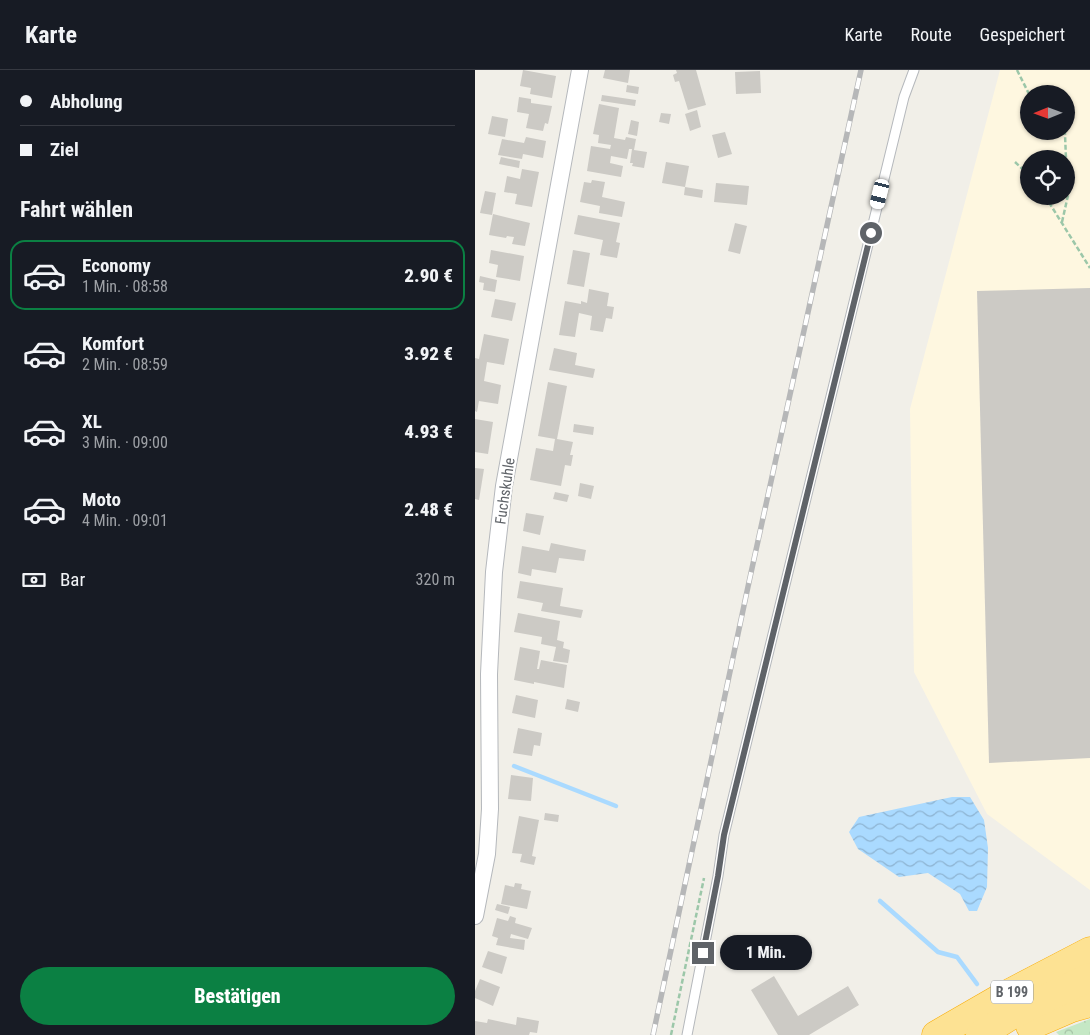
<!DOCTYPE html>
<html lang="de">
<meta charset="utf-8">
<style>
:root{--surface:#171b24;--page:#20242c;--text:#f1f3f6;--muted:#9ea1a6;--line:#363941;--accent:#0b8043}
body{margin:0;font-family:"Roboto Condensed",sans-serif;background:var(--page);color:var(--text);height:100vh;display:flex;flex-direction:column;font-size:19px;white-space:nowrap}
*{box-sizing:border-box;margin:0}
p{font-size:16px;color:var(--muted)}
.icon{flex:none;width:28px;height:28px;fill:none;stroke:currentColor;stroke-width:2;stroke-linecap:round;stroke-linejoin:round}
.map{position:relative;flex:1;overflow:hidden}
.drawer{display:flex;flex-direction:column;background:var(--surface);width:475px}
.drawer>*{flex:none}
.banner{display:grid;align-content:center;height:110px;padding:0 20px;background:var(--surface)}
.needle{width:32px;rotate:269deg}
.buttons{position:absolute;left:545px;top:15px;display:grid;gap:10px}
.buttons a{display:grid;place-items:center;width:55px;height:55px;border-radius:50%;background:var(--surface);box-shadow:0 1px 4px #0004;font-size:25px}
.end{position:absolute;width:22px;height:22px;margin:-11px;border:6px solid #5f6368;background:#fff;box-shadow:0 0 0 2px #fff}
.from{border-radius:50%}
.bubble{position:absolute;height:35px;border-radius:18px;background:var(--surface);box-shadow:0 1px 4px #0004;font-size:16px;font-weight:800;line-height:35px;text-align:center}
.car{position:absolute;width:15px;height:30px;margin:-15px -8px;border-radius:6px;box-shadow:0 0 4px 1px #0007;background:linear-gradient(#fff 24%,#345 0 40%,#fff 0 76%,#345 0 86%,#fff 0)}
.banner b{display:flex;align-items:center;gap:18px;height:48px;font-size:19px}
.banner b+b{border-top:1px solid var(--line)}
.banner i{width:12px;height:12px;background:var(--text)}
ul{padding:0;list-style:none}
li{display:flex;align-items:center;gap:15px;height:70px;margin:0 10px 8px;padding:0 10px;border:2px solid transparent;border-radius:15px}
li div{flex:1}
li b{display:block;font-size:19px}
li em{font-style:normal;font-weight:800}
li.selected{border-color:var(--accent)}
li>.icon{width:45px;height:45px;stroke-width:1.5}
h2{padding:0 20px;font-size:22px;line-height:60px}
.pay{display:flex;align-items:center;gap:12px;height:55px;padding:0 20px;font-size:19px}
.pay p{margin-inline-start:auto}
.action{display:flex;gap:10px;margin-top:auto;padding:10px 20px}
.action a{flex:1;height:58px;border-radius:30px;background:var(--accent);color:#fff;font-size:20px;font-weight:800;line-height:58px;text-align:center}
header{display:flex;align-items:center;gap:30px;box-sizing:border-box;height:70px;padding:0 25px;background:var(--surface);border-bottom:1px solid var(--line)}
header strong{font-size:24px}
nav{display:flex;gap:28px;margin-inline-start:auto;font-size:18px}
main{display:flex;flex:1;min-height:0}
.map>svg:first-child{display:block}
.commercial{fill:#fef7e0;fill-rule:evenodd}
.forest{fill:url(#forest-crowns)}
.water{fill:url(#water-waves)}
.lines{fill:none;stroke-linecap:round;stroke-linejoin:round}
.stream{stroke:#aadaff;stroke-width:4.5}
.building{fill:#cccac5}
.lane-casing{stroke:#b5b8bc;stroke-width:11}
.street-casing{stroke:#b5b8bc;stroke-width:18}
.highway-casing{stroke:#f9ab00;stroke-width:29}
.path{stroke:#9cc7a9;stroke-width:2.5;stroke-dasharray:5 2.5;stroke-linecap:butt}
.lane{stroke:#fff;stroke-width:9}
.street{stroke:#fff;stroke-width:16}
.highway{stroke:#fde293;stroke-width:28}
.rail-casing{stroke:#b6b7b8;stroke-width:5.5}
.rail{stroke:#fff;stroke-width:4;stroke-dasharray:11;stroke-linecap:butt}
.route{stroke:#5f6368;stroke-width:6}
.labels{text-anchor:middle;stroke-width:4;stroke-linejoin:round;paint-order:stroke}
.shield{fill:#fff;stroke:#8f9295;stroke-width:1}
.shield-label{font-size:14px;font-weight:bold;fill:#5f6368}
.street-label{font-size:15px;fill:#5f6368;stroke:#fff}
</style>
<header>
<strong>Karte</strong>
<nav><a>Karte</a><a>Route</a><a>Gespeichert</a></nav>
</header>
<main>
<section class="drawer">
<div class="banner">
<b><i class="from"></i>Abholung</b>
<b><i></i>Ziel</b>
</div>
<h2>Fahrt wählen</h2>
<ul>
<li class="selected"><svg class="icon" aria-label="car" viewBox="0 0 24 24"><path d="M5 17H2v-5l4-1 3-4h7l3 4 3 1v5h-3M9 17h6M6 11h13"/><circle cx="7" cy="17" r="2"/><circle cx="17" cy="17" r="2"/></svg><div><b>Economy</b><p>1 Min. · 08:58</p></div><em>2.90 €</em></li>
<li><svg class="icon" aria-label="car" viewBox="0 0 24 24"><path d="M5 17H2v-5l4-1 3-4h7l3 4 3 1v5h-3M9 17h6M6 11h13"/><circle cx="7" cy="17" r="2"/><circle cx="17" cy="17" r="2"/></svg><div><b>Komfort</b><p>2 Min. · 08:59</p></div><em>3.92 €</em></li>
<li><svg class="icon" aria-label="car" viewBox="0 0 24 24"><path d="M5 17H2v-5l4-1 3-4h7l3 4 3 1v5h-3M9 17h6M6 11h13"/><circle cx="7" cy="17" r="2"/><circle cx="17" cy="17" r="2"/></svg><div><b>XL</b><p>3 Min. · 09:00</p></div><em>4.93 €</em></li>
<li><svg class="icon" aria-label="car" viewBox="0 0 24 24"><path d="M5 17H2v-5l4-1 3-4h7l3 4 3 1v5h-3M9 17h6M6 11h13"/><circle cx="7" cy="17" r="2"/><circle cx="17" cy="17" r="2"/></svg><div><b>Moto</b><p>4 Min. · 09:01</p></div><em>2.48 €</em></li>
</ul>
<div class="pay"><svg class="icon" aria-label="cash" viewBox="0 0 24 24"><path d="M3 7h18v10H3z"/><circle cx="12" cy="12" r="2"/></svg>Bar<p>320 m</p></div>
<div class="action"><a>Bestätigen</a></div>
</section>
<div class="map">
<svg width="615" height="965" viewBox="0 0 615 965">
<defs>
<pattern id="forest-crowns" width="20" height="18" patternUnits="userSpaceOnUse" patternTransform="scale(1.25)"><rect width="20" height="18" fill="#c5e8c5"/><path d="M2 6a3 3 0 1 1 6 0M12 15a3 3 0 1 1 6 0" fill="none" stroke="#a3c0a4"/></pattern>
<pattern id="water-waves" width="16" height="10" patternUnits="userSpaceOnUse" patternTransform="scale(1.25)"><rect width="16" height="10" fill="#aadaff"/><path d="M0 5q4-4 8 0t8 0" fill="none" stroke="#8eb4d2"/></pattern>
</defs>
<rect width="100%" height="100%" fill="#f1efe8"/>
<!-- commercial -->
<path class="commercial" d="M525 0H615V820L512 744 439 602 435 339ZM554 24H591V61H554ZM554 89H591V126H554Z"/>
<!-- forest -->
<polygon class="forest" points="615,949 615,965 584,965 581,962"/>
<!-- water -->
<polygon class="water" points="477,727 495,727 509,750 513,778 512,817 502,841 494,841 485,824 453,803 424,807 383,779 374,762 384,747"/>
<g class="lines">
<!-- stream -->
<g class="stream">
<polyline points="39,696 141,736"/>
<polyline points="405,831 463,882 482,887 502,914"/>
</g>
</g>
<!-- building -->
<g class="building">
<polygon points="48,0 81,6 77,28 55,24 56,18 45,16"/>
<polygon points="130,0 155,0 153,13 128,8"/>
<polygon points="201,0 221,0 231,35 213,40 204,11 200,12 198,5 202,3"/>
<polygon points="285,1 286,23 261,24 260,2"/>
<polygon points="152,15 164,17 163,24 151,22"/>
<polygon points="127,25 161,30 160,36 126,31"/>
<polygon points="44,27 56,29 56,33 77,36 73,54 70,53 68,61 51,58 54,44 42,42"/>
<polygon points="124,34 144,38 139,68 150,70 151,67 161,69 159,80 172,82 169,98 157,96 158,93 155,93 157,79 154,79 152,89 136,86 135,93 148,96 146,107 112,101 116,76 135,79 136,75 123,73 124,65 118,64"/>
<polygon points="222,40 226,57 215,61 210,44"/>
<polygon points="186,43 196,44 194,54 184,52"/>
<polygon points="17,46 33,49 30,67 13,64"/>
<polygon points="156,50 164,52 162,66 153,64"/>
<polygon points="250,62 257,84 243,88 237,65"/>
<polygon points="51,67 71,71 68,88 48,84 47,89 23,85 27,69 49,73"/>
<polygon points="26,87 45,91 44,98 24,94"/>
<polygon points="191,92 214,96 210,117 187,113"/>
<polygon points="47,99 64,102 57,137 40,134 42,124 29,122 32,106 45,109"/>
<polygon points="117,110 130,112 127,127 150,132 147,147 124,143 125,136 105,132 109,112 116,113"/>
<polygon points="241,113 274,116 272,135 239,132"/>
<polygon points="210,117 228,120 227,128 209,125"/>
<polygon points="10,121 21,123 17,145 5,143"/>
<polygon points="18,144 55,153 50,176 37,174 39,167 32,166 31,168 14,165"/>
<polygon points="103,145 145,153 141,172 145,173 142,188 125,185 128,170 99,164"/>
<polygon points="260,153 272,156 265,184 253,181"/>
<polygon points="16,180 49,186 45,211 21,207 23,195 14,193"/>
<polygon points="98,180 115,183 109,217 92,214"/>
<polygon points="5,206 22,210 20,222 8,220 9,213 4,212"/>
<polygon points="615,218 615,688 514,693 502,221"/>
<polygon points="114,219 134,223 132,236 139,237 137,249 131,248 128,262 115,260 117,246 104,243 100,267 84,265 90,231 106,234 106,231 112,233"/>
<polygon points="20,229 41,233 37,251 16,247"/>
<polygon points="9,264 34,269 29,295 12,292 9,311 26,315 23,334 4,331 2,342 0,341 0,288 4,289"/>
<polygon points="79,278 102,283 100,295 120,299 118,308 74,300"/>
<polygon points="73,312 92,316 82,369 98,372 95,385 98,385 96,396 90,395 86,416 55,410 61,378 78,381 80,369 63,366"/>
<polygon points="0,349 18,352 13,384 0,382"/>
<polygon points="99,354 119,357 118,365 98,362"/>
<polygon points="0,398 9,399 4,430 0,429"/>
<polygon points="105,413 119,416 116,429 103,426"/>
<polygon points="80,422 94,425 92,432 78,429"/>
<polygon points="51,443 69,446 65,465 48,461"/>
<polygon points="76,473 111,480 109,491 84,488 81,503 57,499 56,506 43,503 47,476 74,481"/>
<polygon points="45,511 88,518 85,536 108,540 106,548 66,541 68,533 42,528"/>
<polygon points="43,543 85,551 82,570 89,572 88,578 95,580 93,593 78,591 81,577 66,574 67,567 39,562"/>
<polygon points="45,577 65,581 62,599 64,599 66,590 92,595 89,618 59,612 59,614 39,610"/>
<polygon points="41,625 63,630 60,648 37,643"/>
<polygon points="92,629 105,632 103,642 90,639"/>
<polygon points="43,658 67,663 65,676 59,675 57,686 38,683"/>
<polygon points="36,705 58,708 56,731 33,729"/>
<polygon points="70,743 84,745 83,752 69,750"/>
<polygon points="44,746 64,750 57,786 61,787 59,795 45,792 47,784 37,783"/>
<polygon points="40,813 47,814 46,819 56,821 52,839 26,834 30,815 39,817"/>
<polygon points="22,834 35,837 33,844 20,840"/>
<polygon points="35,846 41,848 40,853 57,858 53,869 36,864 35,868 50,870 49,880 21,875 23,868 17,866 22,848 33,851"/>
<polygon points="13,881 32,887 27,904 7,897"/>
<polygon points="299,906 323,946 373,916 384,935 334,965 303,965 276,920"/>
<polygon points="5,909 25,917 18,936 0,928 0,921"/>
<polygon points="42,947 64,951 62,963 55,962 54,965 0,965 0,951 12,953 13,949 41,955"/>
</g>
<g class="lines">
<defs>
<polyline id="lane" points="212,965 243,806 249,765 429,27 439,0"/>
<polyline id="street" points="0,846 12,784 15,739 14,604 19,502 29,416 105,0"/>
<g id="highway">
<polyline points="555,956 597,938 615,933"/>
<polyline points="461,965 525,928 615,881"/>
<polyline points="505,965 537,945 615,907"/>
</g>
</defs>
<!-- lane casing -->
<use href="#lane" class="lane-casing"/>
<!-- street casing -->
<use href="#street" class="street-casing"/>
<!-- highway casing -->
<use href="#highway" class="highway-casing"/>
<!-- path -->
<g class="path">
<polyline points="542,0 554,24"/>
<polyline points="587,61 590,64 591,89"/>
<polyline points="540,92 554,105"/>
<polyline points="570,126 615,198"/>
<polyline points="587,152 594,121 591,93"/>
<polyline points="196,965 229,808"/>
</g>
<!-- lane -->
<use href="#lane" class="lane"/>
<!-- street -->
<use href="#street" class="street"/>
<!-- highway -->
<use href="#highway" class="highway"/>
<defs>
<polyline id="rail" points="178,965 274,512 386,0"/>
</defs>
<!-- rail casing -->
<use href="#rail" class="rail-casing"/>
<!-- rail -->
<use href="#rail" class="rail"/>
</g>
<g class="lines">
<!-- route -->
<polyline class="route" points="228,883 243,806 249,765 396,163"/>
</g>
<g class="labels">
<!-- shield labels -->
<rect class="shield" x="516" y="910.5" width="42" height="23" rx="4"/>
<g class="shield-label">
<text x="537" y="927">B 199</text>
</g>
<!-- street labels -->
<g class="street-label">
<text transform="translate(30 421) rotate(-82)" y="5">Fuchskuhle</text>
</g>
</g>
</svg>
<div class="buttons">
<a><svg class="needle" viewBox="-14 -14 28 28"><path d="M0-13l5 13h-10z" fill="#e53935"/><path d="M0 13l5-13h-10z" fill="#9ea1a6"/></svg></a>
<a><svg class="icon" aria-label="locate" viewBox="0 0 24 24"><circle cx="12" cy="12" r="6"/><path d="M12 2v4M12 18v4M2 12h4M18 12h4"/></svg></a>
</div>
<i class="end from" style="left:396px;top:163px"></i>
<i class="end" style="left:228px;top:883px"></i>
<div class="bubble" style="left:245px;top:865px;width:92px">1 Min.</div>
<i class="car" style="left:405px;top:124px;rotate:194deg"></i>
</div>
</main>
